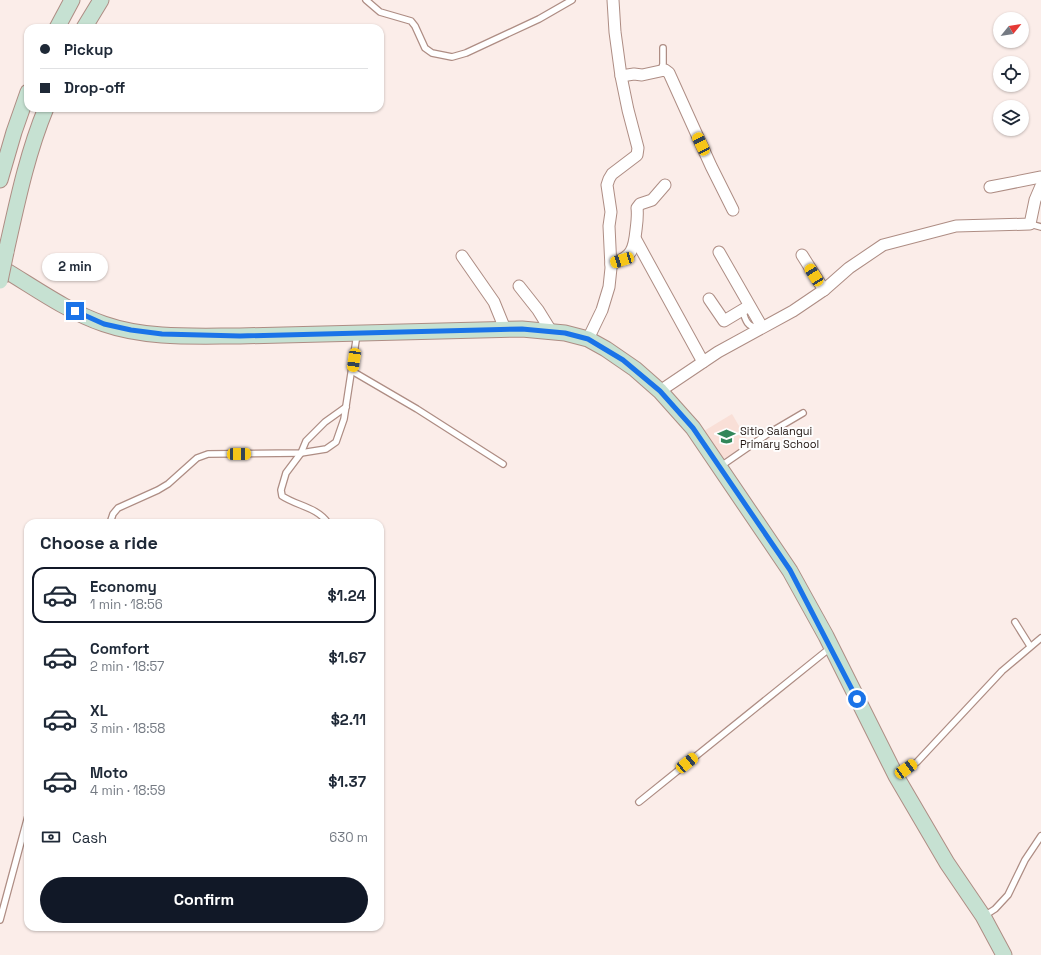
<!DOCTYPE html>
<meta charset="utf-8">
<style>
:root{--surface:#fff;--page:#f6f6f7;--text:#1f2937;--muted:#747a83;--line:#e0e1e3;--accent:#111827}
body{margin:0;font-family:"Space Grotesk",sans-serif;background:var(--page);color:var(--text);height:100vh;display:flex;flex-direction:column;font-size:15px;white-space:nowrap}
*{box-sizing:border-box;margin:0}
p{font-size:13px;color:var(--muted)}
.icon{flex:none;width:22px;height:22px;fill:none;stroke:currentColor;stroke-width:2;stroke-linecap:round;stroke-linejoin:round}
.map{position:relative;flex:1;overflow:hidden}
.panel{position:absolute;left:24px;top:519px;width:360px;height:412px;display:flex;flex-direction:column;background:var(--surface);border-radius:12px;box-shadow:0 1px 3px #0004}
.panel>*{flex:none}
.hud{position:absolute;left:24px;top:24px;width:360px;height:88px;border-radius:12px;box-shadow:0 1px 3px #0004;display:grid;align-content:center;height:88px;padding:0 16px;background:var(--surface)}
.needle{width:26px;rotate:60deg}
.tools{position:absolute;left:993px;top:12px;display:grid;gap:8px}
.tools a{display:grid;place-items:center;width:36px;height:36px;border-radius:50%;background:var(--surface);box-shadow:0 1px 3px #0004;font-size:20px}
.end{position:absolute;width:18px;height:18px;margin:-9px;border:5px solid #1a73e8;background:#fff;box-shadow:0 0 0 2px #fff}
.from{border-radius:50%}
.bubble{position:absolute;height:28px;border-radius:14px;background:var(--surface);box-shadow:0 1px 3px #0004;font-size:13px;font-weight:700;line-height:28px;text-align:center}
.car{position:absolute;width:12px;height:24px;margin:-12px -6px;border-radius:5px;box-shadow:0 0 3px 1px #0007;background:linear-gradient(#f5c518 24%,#345 0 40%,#f5c518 0 76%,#345 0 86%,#f5c518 0)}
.hud b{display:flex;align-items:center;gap:14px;height:38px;font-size:15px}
.hud b+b{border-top:1px solid var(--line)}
.hud i{width:10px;height:10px;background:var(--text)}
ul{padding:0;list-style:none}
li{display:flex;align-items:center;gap:12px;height:56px;margin:0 8px 6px;padding:0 8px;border:2px solid transparent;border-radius:12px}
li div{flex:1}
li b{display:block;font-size:15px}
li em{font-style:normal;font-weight:700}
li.on{border-color:var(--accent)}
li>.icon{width:36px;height:36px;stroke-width:1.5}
h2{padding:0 16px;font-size:18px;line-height:48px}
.pay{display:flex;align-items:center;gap:10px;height:44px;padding:0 16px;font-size:15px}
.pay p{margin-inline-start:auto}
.cta{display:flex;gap:8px;margin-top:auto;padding:8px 16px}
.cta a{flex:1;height:46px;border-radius:24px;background:var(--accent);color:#fff;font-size:16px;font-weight:700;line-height:46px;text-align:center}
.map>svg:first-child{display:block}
.built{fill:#f9dfd7}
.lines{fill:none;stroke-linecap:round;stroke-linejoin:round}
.lane-casing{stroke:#ae8d84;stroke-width:8}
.street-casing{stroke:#ae8d84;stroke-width:13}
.secondary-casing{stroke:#ae8d84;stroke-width:17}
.lane{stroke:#fff;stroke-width:5.5}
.street{stroke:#fff;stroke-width:11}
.secondary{stroke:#c6e1d2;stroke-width:15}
.secondary-bridge-casing{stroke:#ae8d84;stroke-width:17;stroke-linecap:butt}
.secondary-bridge{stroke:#c6e1d2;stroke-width:15}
.route{stroke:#1a73e8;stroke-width:5}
.labels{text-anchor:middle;stroke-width:4;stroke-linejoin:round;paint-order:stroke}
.poi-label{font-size:11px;fill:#201410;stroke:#fefefe;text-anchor:start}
</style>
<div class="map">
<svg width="1041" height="955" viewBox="0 0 1041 955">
<rect width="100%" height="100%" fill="#fbede9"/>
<!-- built -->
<polygon class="built" points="732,414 749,443 722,460 704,431"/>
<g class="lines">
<defs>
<g id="lane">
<polyline points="366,0 380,12 411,21 415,26 425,48 432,53 452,57 466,53 539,19 572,0"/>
<polyline points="661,71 663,64 663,48"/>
<polyline points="1030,224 1041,227"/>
<path d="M743 311C745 320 748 328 758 327"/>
<polyline points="352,371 417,409 503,464"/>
<polyline points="721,466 769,433 803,413"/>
<polyline points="110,523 113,514 118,508 158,490 168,484 197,458 208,454 301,453 326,449 336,442 344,419 357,334"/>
<path d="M328 523C317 507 297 506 282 496L281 490 286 473 301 453 306 441 325 422 346 407"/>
<polyline points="1015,622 1030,646"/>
<polyline points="897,776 917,762 1002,671 1041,638"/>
<polyline points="639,802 830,648"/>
<polyline points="984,916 995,909 1008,895 1025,860 1041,836"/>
<polyline points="0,920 28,816"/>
</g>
<g id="street">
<polyline points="621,76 634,74 642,75 665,70 669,73 711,166 733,210"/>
<polyline points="990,187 1041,177"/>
<polyline points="636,240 703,362"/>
<polyline points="719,252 762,327"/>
<polyline points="802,255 824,290"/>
<polyline points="462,256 494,302 505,329"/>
<path d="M611 264C632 257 634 250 636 230 637 222 638 215 637 208L640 204 652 200 665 185"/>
<polyline points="519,286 538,310 551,331"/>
<polyline points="709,299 724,321 749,306"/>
<polyline points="588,339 602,310 609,287 611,268 609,226 611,212 607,185 609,179 612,174 637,155 638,148 628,110 621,76 615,32 613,0"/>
<polyline points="660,391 718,352 793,311 824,290 849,268 883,245 956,226 1030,224 1035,200 1041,186"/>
</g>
<g id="secondary">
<polyline points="57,28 72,0"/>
<polyline points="84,28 101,0"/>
<polyline points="0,180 14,132 28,92"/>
<path d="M6 252C17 203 27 154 46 108"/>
<path d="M0 267C34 287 66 311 104 324 147 339 196 336 240 336L522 329 565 333 588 339 606 349 635 369 660 391 693 428 790 571 826 636 896 776 947 863 983 916 1004 955"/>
</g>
</defs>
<!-- lane casing -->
<use href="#lane" class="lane-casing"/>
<!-- street casing -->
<use href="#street" class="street-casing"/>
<!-- secondary casing -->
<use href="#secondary" class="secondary-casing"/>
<!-- lane -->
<use href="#lane" class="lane"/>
<!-- street -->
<use href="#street" class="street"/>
<!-- secondary -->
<use href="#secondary" class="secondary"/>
<defs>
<polyline id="secondary-bridge" points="0,281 6,252"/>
</defs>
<!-- secondary-bridge casing -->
<use href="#secondary-bridge" class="secondary-bridge-casing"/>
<!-- secondary-bridge -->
<use href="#secondary-bridge" class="secondary-bridge"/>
</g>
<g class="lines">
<!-- route -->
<polyline class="route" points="75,311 104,324 131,330 162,334 240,336 522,329 565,333 588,339 623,360 660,391 693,428 790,570 857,699"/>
</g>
<!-- icons -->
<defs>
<symbol id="school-bare" viewBox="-9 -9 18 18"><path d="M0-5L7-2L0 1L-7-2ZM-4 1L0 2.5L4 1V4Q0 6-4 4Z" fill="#318659" stroke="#fefefe" stroke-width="2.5" paint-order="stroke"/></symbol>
</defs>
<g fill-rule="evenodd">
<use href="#school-bare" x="714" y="424" width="25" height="25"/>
</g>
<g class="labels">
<!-- poi labels -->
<g class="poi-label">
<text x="740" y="435">Sitio Salangui<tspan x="740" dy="13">Primary School</tspan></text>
</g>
</g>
</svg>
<div class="tools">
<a><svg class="needle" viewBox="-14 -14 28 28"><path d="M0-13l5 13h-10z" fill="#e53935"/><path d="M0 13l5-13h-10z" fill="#747a83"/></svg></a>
<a><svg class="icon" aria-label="locate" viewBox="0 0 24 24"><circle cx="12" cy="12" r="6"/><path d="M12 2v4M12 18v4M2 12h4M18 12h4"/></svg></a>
<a><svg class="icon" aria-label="layers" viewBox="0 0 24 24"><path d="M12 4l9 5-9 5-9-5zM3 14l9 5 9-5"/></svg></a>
</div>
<i class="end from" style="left:857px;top:699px"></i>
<i class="end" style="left:75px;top:311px"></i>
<div class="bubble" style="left:42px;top:253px;width:66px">2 min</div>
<i class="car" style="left:701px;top:144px;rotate:334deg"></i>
<i class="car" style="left:622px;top:260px;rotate:253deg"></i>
<i class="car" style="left:814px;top:275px;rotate:328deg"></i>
<i class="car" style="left:354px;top:360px;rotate:188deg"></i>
<i class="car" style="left:239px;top:454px;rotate:89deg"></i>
<i class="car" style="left:687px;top:763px;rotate:51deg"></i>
<i class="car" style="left:906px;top:769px;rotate:55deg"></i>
<div class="hud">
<b><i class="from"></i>Pickup</b>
<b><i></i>Drop-off</b>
</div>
<section class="panel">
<h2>Choose a ride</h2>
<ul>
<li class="on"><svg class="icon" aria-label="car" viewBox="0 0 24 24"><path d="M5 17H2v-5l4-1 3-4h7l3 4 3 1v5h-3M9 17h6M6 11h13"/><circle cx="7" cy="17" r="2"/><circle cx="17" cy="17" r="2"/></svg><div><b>Economy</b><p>1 min · 18:56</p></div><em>$1.24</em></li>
<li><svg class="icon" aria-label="car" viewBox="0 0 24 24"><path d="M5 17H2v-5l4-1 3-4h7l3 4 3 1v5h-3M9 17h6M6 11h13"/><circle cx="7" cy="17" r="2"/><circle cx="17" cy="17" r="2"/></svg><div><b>Comfort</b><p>2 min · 18:57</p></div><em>$1.67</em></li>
<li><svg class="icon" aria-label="car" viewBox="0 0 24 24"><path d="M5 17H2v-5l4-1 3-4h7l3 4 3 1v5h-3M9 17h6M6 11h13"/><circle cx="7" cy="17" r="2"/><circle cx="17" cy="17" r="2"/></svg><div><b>XL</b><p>3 min · 18:58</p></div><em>$2.11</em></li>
<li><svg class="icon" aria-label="car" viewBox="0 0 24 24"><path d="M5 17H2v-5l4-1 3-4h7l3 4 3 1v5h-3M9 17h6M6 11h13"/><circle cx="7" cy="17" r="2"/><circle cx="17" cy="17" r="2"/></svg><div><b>Moto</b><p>4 min · 18:59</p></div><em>$1.37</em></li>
</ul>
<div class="pay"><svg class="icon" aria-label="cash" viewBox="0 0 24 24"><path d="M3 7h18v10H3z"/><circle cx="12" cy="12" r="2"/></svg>Cash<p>630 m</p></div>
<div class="cta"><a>Confirm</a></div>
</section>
</div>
